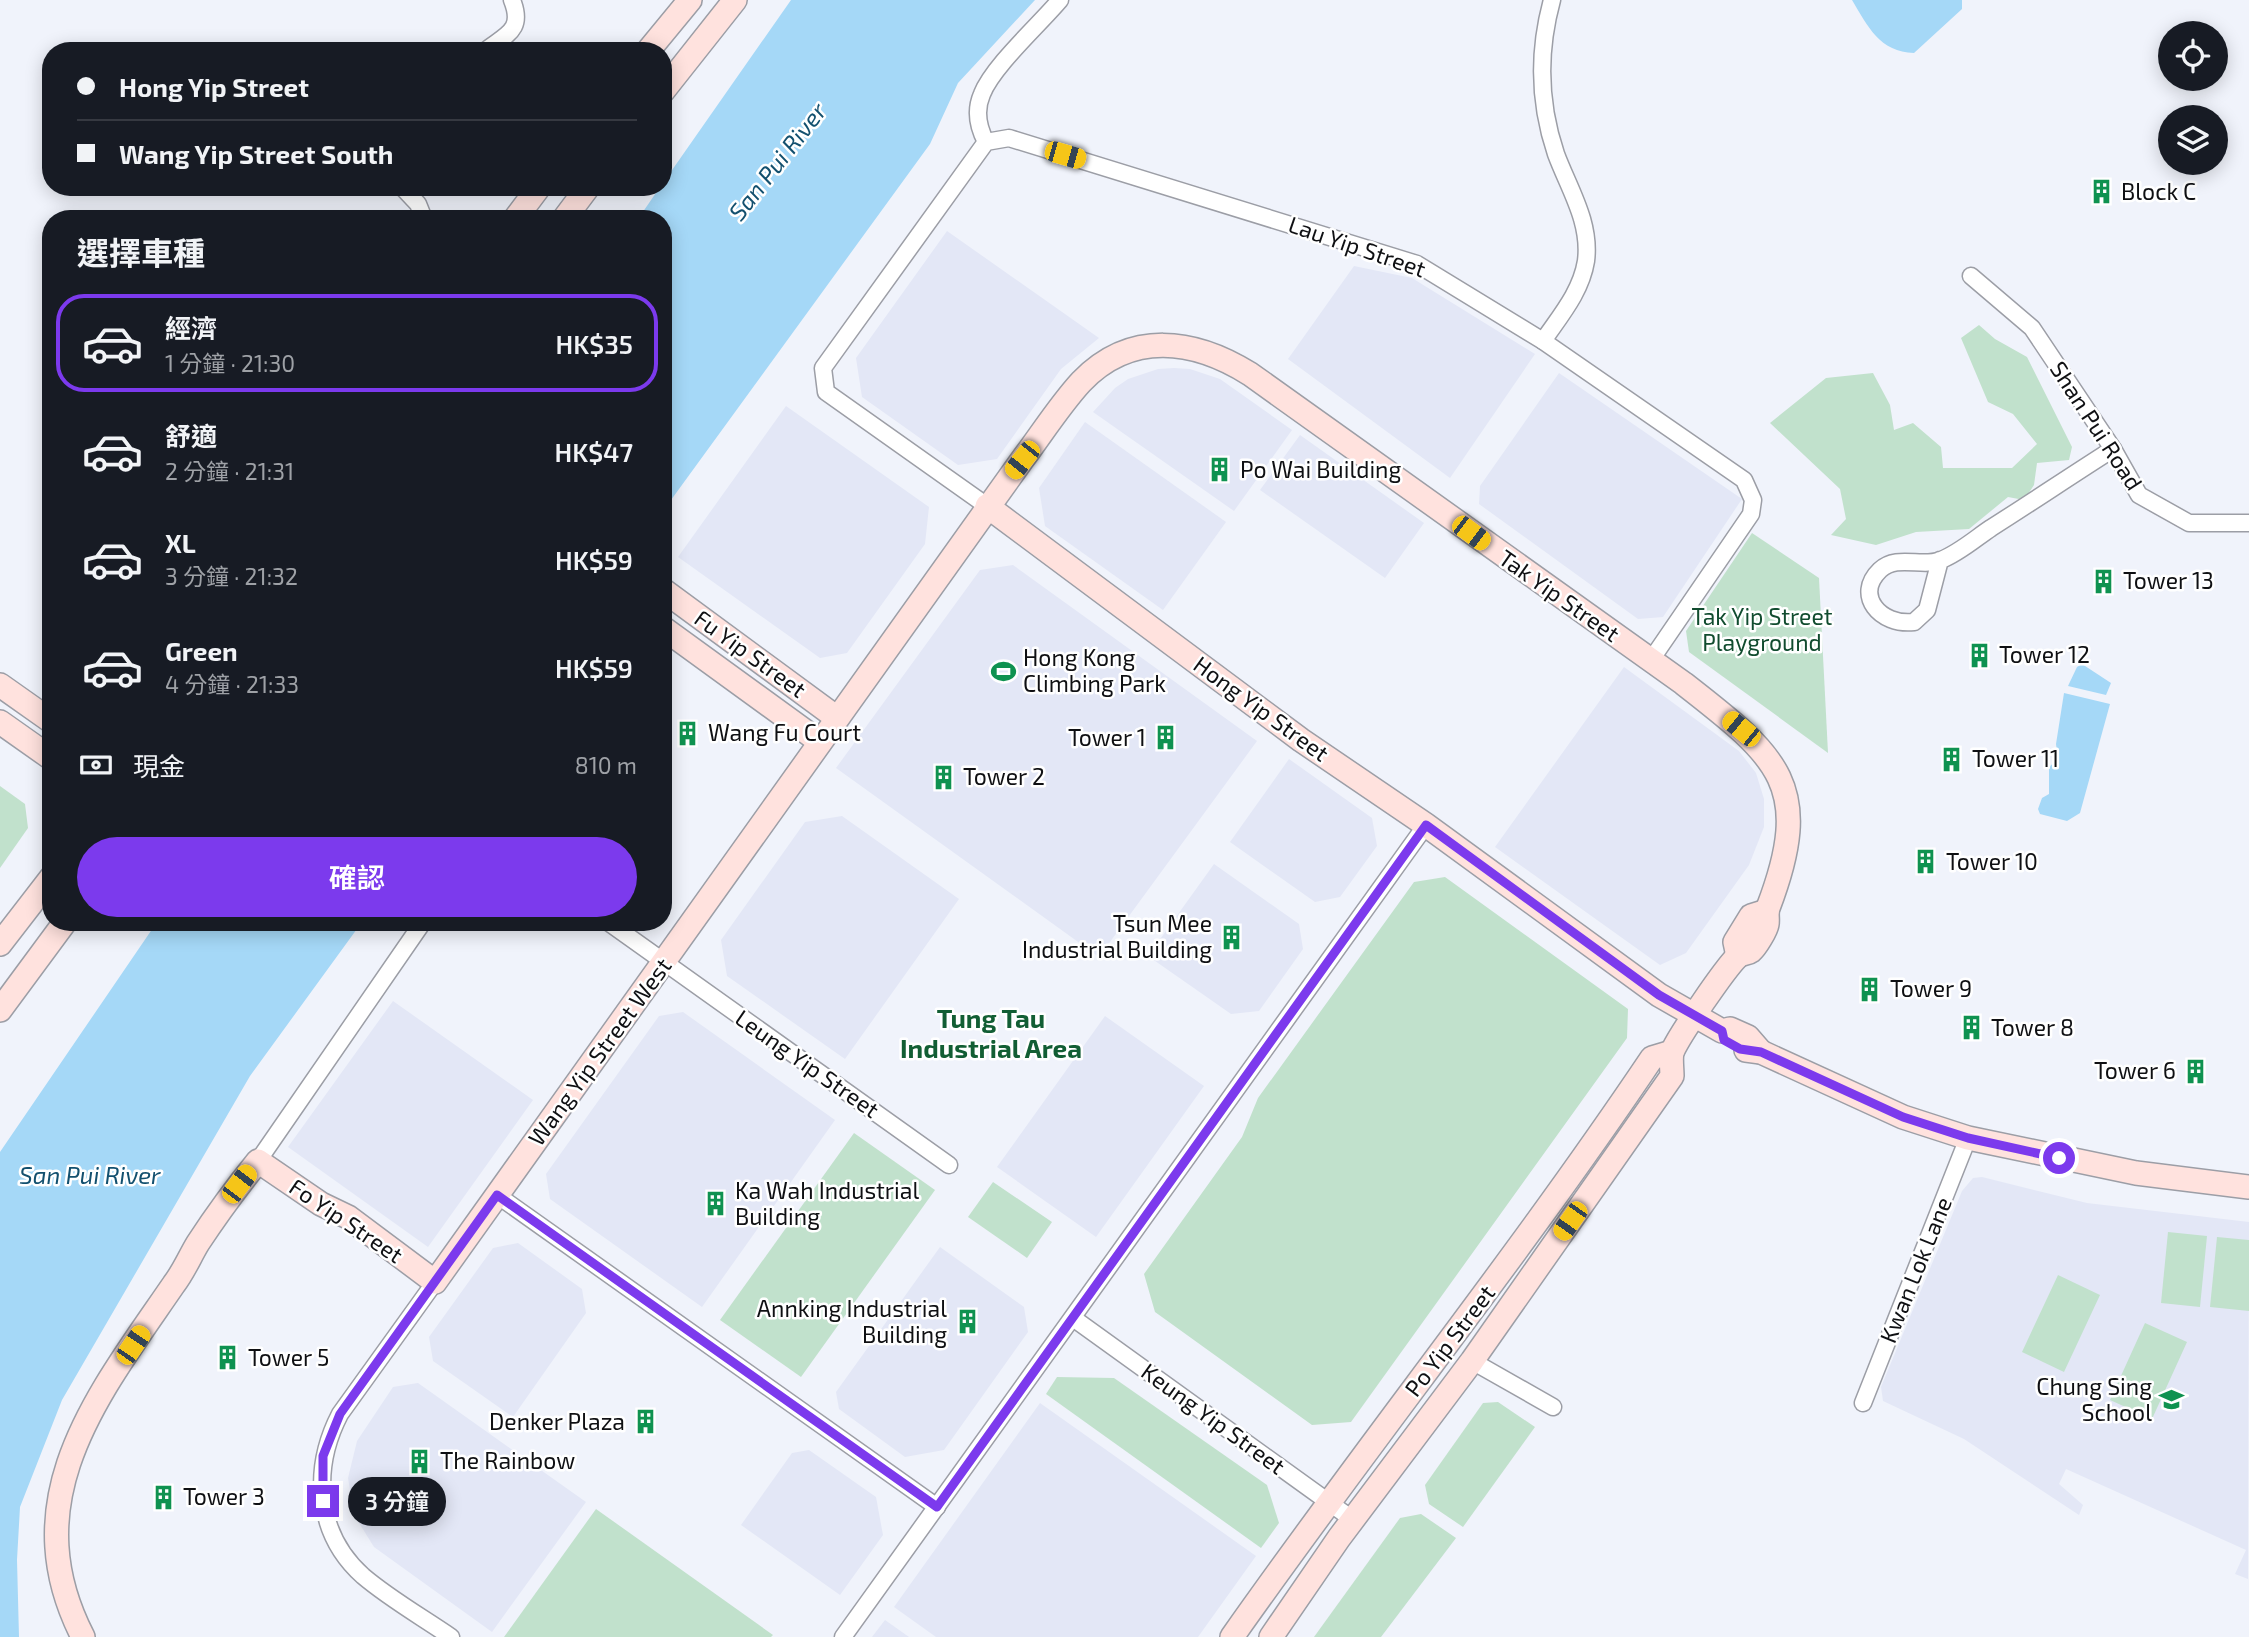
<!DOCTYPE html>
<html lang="zh-TW">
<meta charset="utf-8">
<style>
:root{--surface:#171b24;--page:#242831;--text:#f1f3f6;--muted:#9ea1a6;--line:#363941;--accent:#7c3aed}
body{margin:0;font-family:"Exo 2","Noto Sans TC",sans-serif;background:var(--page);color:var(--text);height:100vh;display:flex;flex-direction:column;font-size:26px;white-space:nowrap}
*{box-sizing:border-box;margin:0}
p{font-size:23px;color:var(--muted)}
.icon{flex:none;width:38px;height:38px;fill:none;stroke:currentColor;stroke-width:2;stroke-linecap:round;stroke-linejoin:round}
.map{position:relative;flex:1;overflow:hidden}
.panel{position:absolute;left:42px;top:210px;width:630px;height:721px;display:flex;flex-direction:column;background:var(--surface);border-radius:28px;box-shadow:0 4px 18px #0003}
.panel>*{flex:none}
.hud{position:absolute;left:42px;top:42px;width:630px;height:154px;border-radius:28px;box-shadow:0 4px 18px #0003;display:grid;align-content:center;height:154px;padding:0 35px;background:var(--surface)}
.fabs{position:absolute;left:2158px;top:21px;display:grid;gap:14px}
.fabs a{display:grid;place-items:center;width:70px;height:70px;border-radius:50%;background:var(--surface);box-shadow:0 4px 18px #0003;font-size:35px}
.end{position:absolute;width:32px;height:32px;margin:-16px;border:9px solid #7c3aed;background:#fff;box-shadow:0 0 0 4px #fff}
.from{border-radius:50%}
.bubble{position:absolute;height:49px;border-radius:24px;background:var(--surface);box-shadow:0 4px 18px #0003;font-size:23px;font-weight:600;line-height:49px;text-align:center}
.car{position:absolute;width:21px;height:42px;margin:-21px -10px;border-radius:9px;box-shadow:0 0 5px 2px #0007;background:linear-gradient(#f5c518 24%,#345 0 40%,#f5c518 0 76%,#345 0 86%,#f5c518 0)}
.hud b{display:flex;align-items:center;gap:24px;height:66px;font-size:26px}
.hud b+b{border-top:2px solid var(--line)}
.hud i{width:18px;height:18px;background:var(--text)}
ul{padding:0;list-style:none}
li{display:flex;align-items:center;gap:21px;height:98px;margin:0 14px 10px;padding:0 21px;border:4px solid transparent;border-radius:28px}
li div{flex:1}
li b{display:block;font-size:26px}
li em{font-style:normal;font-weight:600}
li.current{border-color:var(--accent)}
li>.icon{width:63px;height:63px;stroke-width:1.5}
h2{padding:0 35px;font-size:32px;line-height:84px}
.pay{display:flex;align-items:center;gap:18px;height:77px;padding:0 35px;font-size:26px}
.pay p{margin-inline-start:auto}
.primary-button{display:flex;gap:14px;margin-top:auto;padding:14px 35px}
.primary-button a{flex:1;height:80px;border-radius:42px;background:var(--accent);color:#fff;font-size:28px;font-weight:600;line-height:80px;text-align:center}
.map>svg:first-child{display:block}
.built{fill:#e3e7f6}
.green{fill:#c1e1cc}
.water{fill:#a5d8f7}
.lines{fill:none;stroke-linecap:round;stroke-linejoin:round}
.street-casing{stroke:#9c9ea6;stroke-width:19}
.secondary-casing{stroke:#9c9ea6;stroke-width:26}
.street{stroke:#fff;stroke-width:16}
.secondary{stroke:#ffe2de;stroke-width:23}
.route{stroke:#7c3aed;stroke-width:9}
.labels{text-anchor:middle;stroke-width:5;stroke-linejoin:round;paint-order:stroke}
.poi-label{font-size:23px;fill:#0f1013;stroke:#fff;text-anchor:start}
.street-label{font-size:23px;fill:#0f1013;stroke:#fff}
.park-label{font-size:23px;fill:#114c2f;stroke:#fff}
.water-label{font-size:24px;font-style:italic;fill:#12506f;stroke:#fff}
.quarter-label{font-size:26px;font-weight:bold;fill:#125e34;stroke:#fff}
</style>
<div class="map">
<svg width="2249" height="1637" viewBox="0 0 2249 1637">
<rect width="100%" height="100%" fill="#f0f3fb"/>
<!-- built -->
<g class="built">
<polygon points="947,231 1099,338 1061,369 997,459 958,465 862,397 856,358"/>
<polygon points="1354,266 1412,278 1535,354 1450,478 1288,359"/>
<polygon points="1174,368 1190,369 1220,379 1292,430 1234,511 1093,412 1115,388 1128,379 1158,369"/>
<polygon points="1559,373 1742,499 1663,617 1638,619 1479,504 1480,486"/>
<polygon points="786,406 929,507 925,544 847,653 820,658 678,557"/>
<polygon points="1085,422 1226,522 1163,610 1045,526 1039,488"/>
<polygon points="1300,435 1424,523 1385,578 1260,490"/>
<polygon points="1013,565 1257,741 1099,957 836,768 980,570"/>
<polygon points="1624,667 1739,751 1756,773 1764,799 1764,827 1749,865 1686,953 1660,965 1495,847"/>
<polygon points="1289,759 1372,818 1377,846 1340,897 1315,902 1230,842"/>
<polygon points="842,816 959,899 845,1059 727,976 721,940 805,822"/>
<polygon points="1214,864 1299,924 1303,949 1259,1011 1231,1014 1148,956"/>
<polygon points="393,1001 533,1100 428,1247 288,1147"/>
<polygon points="683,1012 835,1120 702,1307 550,1199 546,1174 659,1016"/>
<polygon points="1105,1016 1204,1086 1096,1237 997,1167"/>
<polygon points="1982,1177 2087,1203 2249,1222 2248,1579 2235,1574 2246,1550 2066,1469 2059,1484 2083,1505 2079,1515 1964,1439 1883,1401 1881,1387 1962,1191 1973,1178"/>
<polygon points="518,1243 582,1289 586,1313 513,1417 433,1361 429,1337 493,1248"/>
<polygon points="940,1247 1024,1307 1028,1332 944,1450 905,1457 839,1409 836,1392"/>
<polygon points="418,1383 586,1502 492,1632 374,1547 354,1515 348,1478 357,1441 393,1387"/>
<polygon points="1040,1403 1256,1556 1198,1637 936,1637 894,1607"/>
<polygon points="809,1450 876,1497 883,1535 840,1595 741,1525 792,1453"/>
<polygon points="885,1620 909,1637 872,1637"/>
</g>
<!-- green -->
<g class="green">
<polygon points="1979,325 1995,339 2027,357 2072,447 2069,460 2037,463 2034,485 2024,500 2008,497 1969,529 1916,532 1876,545 1831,535 1846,519 1840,489 1770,423 1826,378 1873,373 1890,405 1894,430 1913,423 1941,447 1943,468 2012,468 2037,444 2013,414 1988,402 1961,338"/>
<polygon points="1752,533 1819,578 1828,753 1689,652 1686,631"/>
<polygon points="0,786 25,804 28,828 0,868"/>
<polygon points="1445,877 1628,1009 1627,1038 1351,1422 1312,1425 1155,1312 1144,1274 1242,1137 1258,1098 1414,882"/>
<polygon points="854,1133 935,1190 801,1377 720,1320"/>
<polygon points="993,1182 1052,1222 1027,1258 968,1217"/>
<polygon points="2168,1232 2207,1236 2200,1307 2161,1303"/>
<polygon points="2217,1237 2249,1240 2249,1311 2210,1307"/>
<polygon points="2058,1275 2100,1295 2064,1372 2022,1352"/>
<polygon points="2145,1323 2187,1342 2152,1419 2110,1400"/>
<polygon points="1057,1377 1114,1378 1267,1485 1279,1523 1261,1548 1046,1394"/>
<polygon points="1498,1402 1535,1427 1463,1527 1429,1504 1425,1485 1483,1403"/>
<polygon points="596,1509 773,1635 771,1637 504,1637"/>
<polygon points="1421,1514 1456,1538 1381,1637 1314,1637 1400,1518"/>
</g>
<!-- water -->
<g class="water">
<polygon points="791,0 1035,0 958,83 930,144 663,511 663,219 638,219 660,187 663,187 663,183"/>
<path d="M1852 0H1962V9L1914 53C1880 52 1868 27 1852 0Z"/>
<polygon points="2082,664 2111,683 2106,695 2068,686 2077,667"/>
<polygon points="2064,693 2110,704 2080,813 2067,821 2040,814 2038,809 2042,798 2049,794 2049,767 2058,759 2056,744"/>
<polygon points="157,922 362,922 250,1076 62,1400 20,1507 17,1560 19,1637 0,1637 0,1152"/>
</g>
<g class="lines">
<defs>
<g id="street">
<path d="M485 51C507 34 524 30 512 0"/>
<path d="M986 142C978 127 975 110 982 94 993 66 1040 24 1060 0"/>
<polyline points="402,187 418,204 424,219"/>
<polyline points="1971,276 2032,328 2113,449 2139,495 2189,523 2249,523"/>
<path d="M1543 341C1560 316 1581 292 1586 261 1591 222 1569 189 1556 154 1539 104 1538 51 1552 0"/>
<polyline points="987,506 826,392 823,368 986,142 1009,138 1417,264 1543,341 1744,480 1753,500 1751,514 1651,660"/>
<path d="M1940 560 1927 610 1914 622C1880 626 1854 595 1880 570 1897 554 1922 568 1941 560 1959 553 1976 538 1991 528 2032 502 2072 475 2113 449"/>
<polyline points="608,922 949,1165"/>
<polyline points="258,1161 423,922"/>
<polyline points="497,1195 937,1507"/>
<path d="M435 1282 340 1414C312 1468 315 1533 363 1576 390 1599 422 1617 451 1637"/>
<polyline points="1073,1318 1352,1519"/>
<polyline points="1472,1361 1553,1407"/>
<polyline points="1863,1403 1968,1138"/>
<polyline points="843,1637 1426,825"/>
</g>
<g id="secondary">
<polyline points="648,51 690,0"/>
<polyline points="663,91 735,0"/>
<polyline points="515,219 539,187"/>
<polyline points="564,219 588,187"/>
<polyline points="987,506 1301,740 1426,825 1659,995 1722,1031 1730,1029 1748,1037 1761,1052"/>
<polyline points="663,590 837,718"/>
<polyline points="663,628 820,742"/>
<polyline points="0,685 51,721"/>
<polyline points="0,722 51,758"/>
<polyline points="0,944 51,878"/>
<polyline points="1738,956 1735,942 1751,916 1767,911"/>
<polyline points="0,1010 65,922"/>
<polyline points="1746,1050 1761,1052 1903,1117 1968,1138 2136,1173 2249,1187"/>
<path d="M83 1637C12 1499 98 1395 174 1284 184 1271 190 1256 198 1243 217 1214 237 1187 258 1161L321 1204 348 1217 435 1282 1022 460C1041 435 1059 406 1081 382 1131 330 1194 339 1250 374L1683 683C1778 757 1815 785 1768 908 1766 914 1768 919 1767 924 1766 930 1756 947 1751 951 1747 954 1741 953 1737 957 1724 970 1681 1033 1673 1050 1670 1056 1672 1068 1672 1076L1472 1361 1339 1538 1271 1637"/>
<path d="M1232 1637C1369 1442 1519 1256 1652 1058L1672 1052"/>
</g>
</defs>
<!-- street casing -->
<use href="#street" class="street-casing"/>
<!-- secondary casing -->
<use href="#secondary" class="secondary-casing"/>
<!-- street -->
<use href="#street" class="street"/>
<!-- secondary -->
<use href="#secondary" class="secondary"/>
</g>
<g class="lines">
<!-- route -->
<polyline class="route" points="323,1501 323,1456 340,1414 497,1195 937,1507 1426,825 1659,995 1722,1031 1724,1040 1740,1049 1761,1052 1903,1117 1968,1138 2059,1158"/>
</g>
<!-- icons -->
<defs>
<symbol id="building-bare" viewBox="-9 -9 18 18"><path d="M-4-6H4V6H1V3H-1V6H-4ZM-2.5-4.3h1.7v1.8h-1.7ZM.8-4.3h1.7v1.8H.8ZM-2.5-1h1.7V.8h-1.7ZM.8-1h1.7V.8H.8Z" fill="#0f9250" stroke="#fff" stroke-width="2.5" paint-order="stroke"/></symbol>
<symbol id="stadium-bare" viewBox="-9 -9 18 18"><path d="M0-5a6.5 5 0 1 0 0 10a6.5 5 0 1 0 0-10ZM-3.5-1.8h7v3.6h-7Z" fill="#0f9250" stroke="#fff" stroke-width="2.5" paint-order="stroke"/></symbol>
<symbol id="school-bare" viewBox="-9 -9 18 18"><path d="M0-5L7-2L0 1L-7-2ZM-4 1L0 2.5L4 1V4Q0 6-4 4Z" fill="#0f9250" stroke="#fff" stroke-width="2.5" paint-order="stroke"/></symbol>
</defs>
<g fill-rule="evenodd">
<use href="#building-bare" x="2084" y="174" width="35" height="35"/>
<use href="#building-bare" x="1202" y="452" width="35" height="35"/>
<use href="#building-bare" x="2086" y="564" width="35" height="35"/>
<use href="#building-bare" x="1962" y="638" width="35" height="35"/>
<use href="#stadium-bare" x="986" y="654" width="35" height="35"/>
<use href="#building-bare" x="670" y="716" width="35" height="35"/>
<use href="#building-bare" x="1148" y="720" width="35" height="35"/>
<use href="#building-bare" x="1934" y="742" width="35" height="35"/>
<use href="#building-bare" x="926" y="760" width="35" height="35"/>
<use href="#building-bare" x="1908" y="844" width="35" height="35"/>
<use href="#building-bare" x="1214" y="920" width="35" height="35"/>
<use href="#building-bare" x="1852" y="972" width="35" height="35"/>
<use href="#building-bare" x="1954" y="1010" width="35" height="35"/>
<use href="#building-bare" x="2178" y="1054" width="35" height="35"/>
<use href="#building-bare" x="698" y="1186" width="35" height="35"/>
<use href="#building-bare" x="950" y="1304" width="35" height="35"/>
<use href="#building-bare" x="210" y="1340" width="35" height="35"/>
<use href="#school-bare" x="2154" y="1382" width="35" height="35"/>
<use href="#building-bare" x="628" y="1404" width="35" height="35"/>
<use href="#building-bare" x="402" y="1444" width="35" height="35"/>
<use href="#building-bare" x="146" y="1480" width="35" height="35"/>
</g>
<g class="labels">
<!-- poi labels -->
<g class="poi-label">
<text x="2121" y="200">Block C</text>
<text x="1240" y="478">Po Wai Building</text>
<text x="2123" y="589">Tower 13</text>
<text x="1999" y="663">Tower 12</text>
<text x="1023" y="666">Hong Kong<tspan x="1023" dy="26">Climbing Park</tspan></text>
<text x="708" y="741">Wang Fu Court</text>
<text x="1146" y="746" text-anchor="end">Tower 1</text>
<text x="1972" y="767">Tower 11</text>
<text x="963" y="785">Tower 2</text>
<text x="1946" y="870">Tower 10</text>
<text x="1212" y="932" text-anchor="end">Tsun Mee<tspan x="1212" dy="26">Industrial Building</tspan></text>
<text x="1890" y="997">Tower 9</text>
<text x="1991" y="1036">Tower 8</text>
<text x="2176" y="1079" text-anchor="end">Tower 6</text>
<text x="735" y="1199">Ka Wah Industrial<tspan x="735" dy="26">Building</tspan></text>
<text x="947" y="1317" text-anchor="end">Annking Industrial<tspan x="947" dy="26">Building</tspan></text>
<text x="248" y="1366">Tower 5</text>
<text x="2152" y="1395" text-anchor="end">Chung Sing<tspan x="2152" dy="26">School</tspan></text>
<text x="625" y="1430" text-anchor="end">Denker Plaza</text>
<text x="440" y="1469">The Rainbow</text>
<text x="183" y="1505">Tower 3</text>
</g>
<!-- street labels -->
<g class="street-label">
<text transform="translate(1357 247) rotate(19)" y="8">Lau Yip Street</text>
<text transform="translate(2096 426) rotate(57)" y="8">Shan Pui Road</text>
<text transform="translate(1559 596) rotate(35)" y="8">Tak Yip Street</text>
<text transform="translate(750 654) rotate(36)" y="8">Fu Yip Street</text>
<text transform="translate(1261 709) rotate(36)" y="8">Hong Yip Street</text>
<text transform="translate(600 1052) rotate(-54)" y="8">Wang Yip Street West</text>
<text transform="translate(807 1064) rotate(35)" y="8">Leung Yip Street</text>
<text transform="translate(346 1221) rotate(34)" y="8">Fo Yip Street</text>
<text transform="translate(1916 1270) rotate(-68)" y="8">Kwan Lok Lane</text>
<text transform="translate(1450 1341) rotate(-53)" y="8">Po Yip Street</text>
<text transform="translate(1213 1419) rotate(36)" y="8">Keung Yip Street</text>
</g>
<!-- park labels -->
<g class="park-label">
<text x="1762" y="625">Tak Yip Street<tspan x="1762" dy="26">Playground</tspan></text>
</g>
<!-- water labels -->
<g class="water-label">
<text transform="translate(778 162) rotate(-52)" y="8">San Pui River</text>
<text x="90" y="1184">San Pui River</text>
</g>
<!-- quarter labels -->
<g class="quarter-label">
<text x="991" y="1028">Tung Tau<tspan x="991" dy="30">Industrial Area</tspan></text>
</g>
</g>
</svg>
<div class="fabs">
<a><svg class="icon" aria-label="locate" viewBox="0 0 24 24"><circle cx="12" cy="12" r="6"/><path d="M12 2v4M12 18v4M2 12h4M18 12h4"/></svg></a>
<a><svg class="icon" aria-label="layers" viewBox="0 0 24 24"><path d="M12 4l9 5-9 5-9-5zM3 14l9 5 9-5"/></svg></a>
</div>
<i class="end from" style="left:2059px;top:1158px"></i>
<i class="end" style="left:323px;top:1501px"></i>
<div class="bubble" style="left:348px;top:1477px;width:98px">3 分鐘</div>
<i class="car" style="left:1065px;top:155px;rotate:106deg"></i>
<i class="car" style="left:1022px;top:460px;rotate:218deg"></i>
<i class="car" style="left:1471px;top:533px;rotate:127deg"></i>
<i class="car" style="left:1741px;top:729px;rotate:309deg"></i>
<i class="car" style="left:239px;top:1184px;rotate:37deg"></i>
<i class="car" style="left:1570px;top:1221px;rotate:215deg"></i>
<i class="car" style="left:133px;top:1345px;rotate:34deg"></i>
<div class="hud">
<b><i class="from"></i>Hong Yip Street</b>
<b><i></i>Wang Yip Street South</b>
</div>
<section class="panel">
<h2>選擇車種</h2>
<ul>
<li class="current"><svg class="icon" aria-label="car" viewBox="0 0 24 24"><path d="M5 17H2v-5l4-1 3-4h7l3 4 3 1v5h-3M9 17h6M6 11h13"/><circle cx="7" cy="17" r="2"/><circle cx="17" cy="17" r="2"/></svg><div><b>經濟</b><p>1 分鐘 · 21:30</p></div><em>HK$35</em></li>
<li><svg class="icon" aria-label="car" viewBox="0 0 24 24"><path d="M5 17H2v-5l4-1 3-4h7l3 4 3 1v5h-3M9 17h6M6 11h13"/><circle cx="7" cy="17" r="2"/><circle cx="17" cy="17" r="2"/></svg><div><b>舒適</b><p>2 分鐘 · 21:31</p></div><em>HK$47</em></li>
<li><svg class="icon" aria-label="car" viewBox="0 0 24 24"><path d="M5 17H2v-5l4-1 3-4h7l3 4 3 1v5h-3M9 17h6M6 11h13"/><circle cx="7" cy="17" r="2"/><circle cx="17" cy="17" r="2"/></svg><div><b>XL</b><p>3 分鐘 · 21:32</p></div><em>HK$59</em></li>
<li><svg class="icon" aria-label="car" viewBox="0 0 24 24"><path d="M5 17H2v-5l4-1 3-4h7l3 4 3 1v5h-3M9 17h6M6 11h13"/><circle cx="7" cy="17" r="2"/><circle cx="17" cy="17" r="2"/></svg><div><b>Green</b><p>4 分鐘 · 21:33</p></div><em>HK$59</em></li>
</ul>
<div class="pay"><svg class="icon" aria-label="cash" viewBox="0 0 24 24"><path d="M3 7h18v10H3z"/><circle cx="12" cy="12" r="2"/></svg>現金<p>810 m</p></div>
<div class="primary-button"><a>確認</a></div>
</section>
</div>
